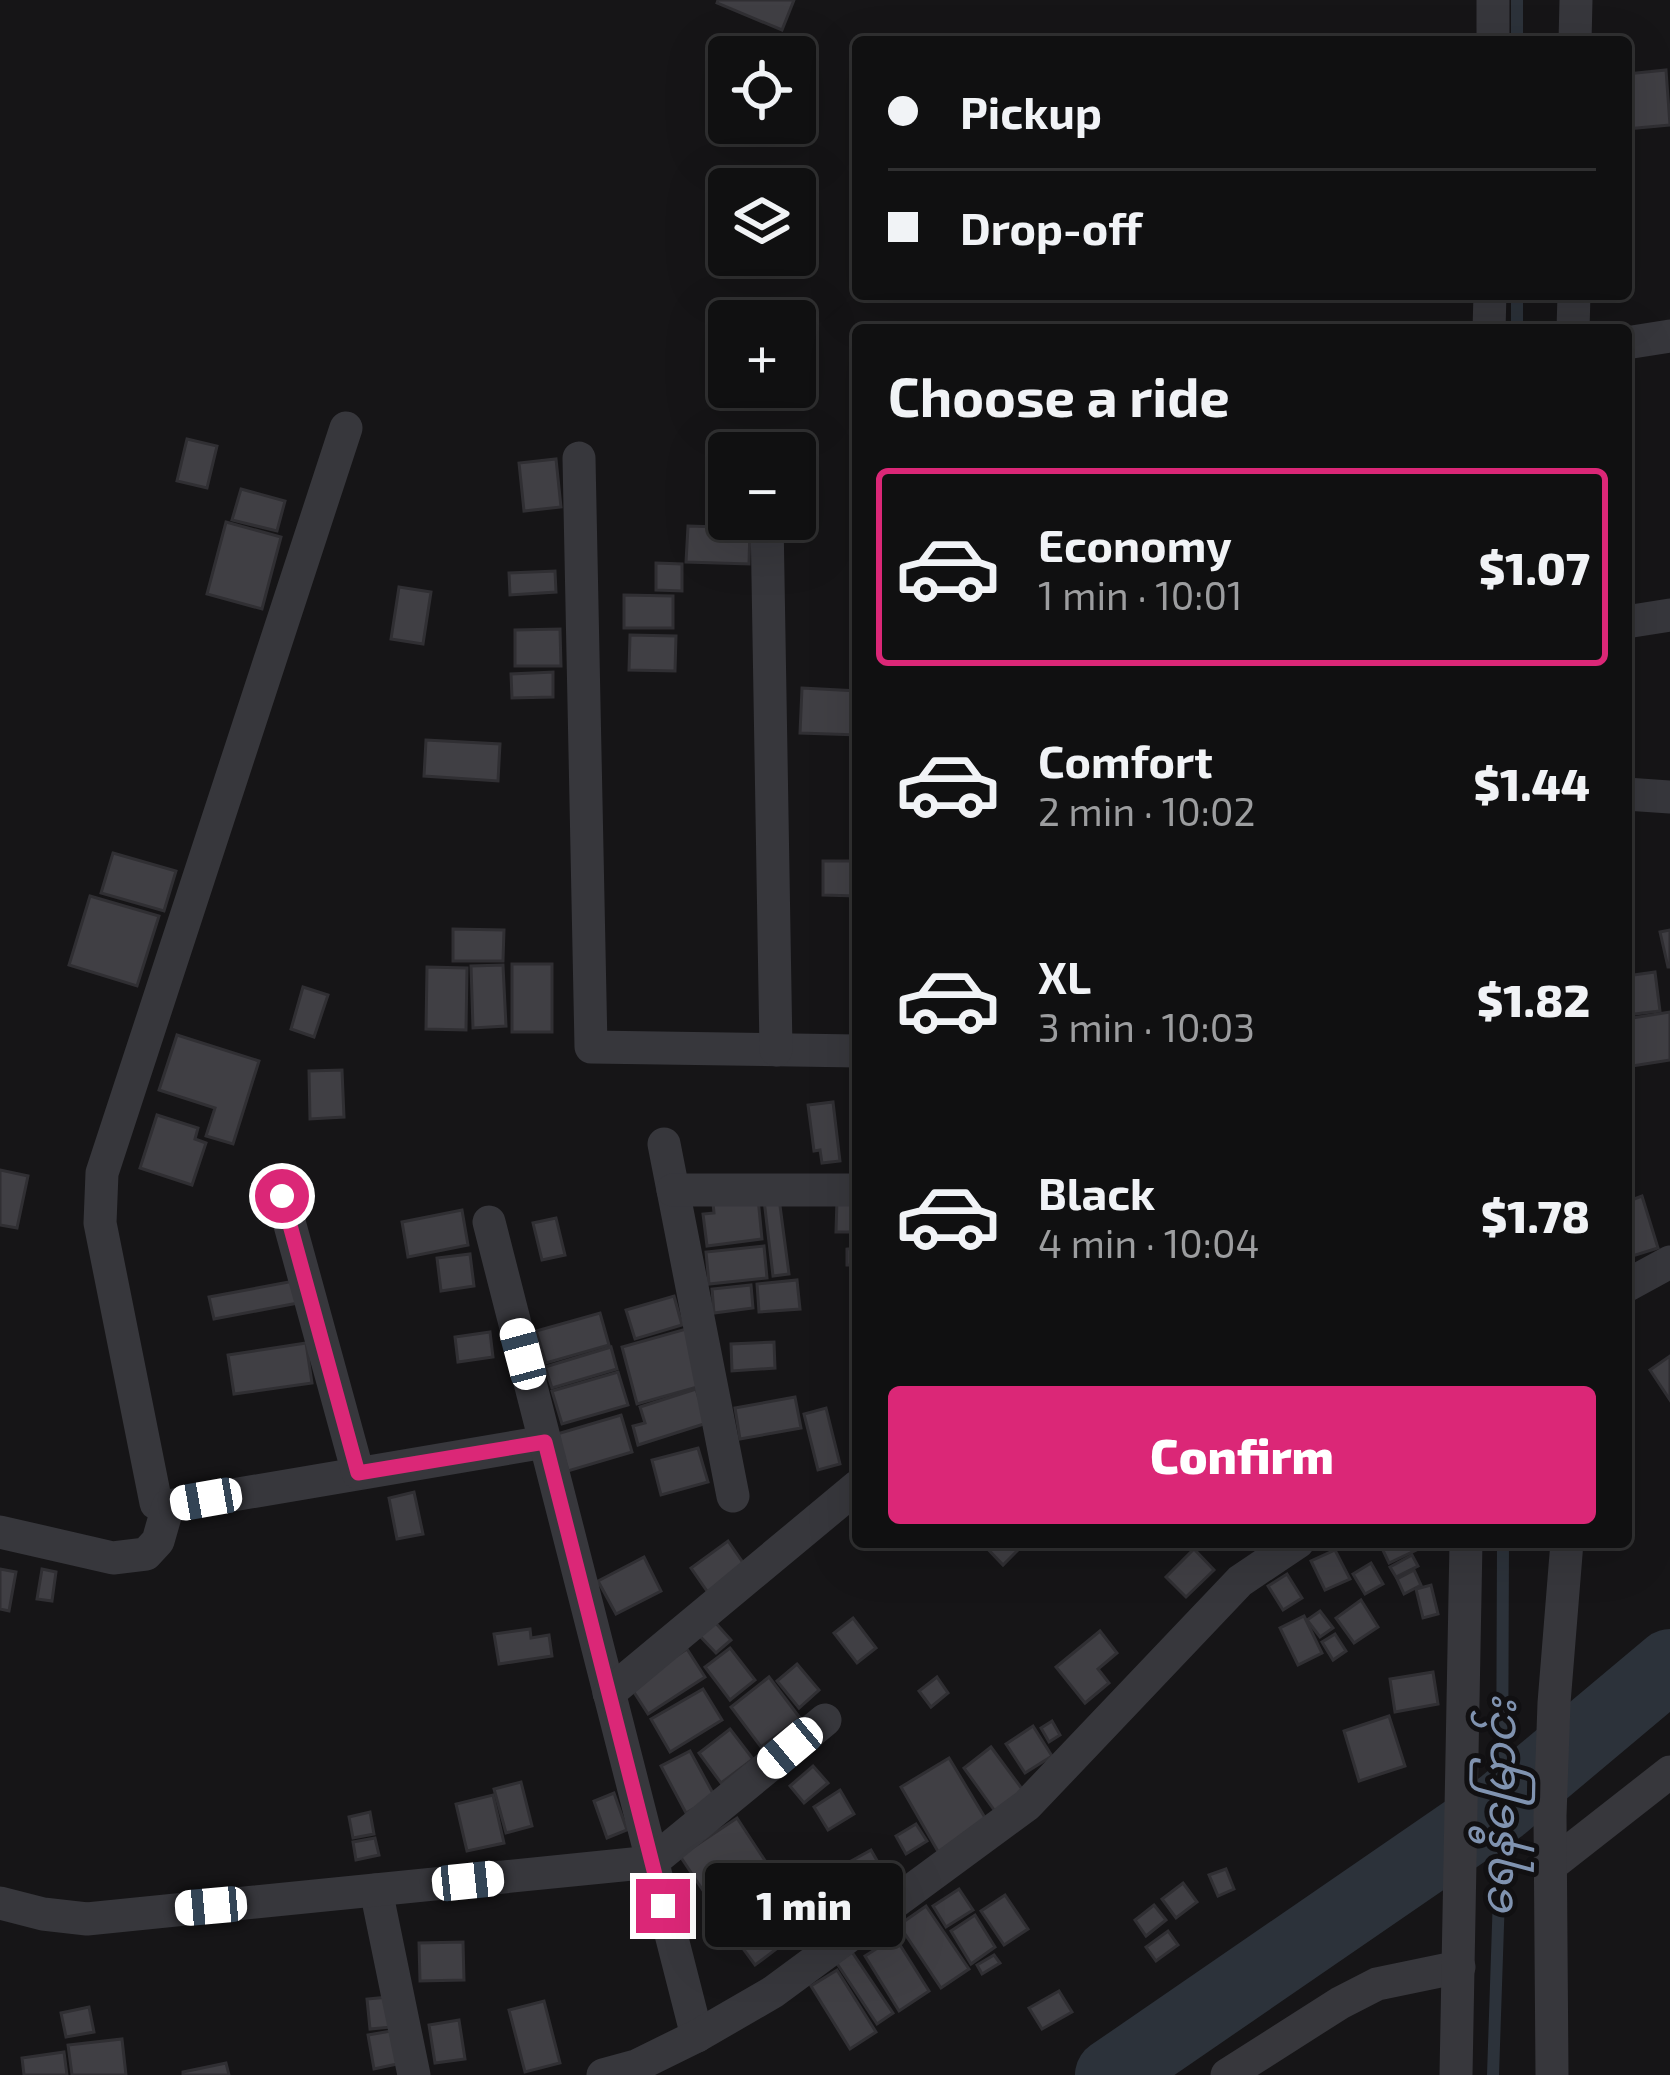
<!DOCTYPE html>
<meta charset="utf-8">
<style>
:root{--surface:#101011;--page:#19191a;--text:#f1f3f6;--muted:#9c9d9f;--line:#303031;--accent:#db2777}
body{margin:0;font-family:"Exo 2","Noto Sans Myanmar",sans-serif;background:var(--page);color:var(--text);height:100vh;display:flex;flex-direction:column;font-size:45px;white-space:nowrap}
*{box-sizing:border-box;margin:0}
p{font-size:39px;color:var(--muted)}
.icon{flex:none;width:66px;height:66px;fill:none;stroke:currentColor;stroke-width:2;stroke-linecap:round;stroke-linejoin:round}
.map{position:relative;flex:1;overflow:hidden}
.sheet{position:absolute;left:852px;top:324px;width:780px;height:1224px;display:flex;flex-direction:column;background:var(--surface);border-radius:12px;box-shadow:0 12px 48px #0002,0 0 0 3px var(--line)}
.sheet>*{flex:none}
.banner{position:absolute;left:852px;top:36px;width:780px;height:264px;border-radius:12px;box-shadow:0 12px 48px #0002,0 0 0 3px var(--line);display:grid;align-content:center;height:264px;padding:0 36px;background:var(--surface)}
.controls{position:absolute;left:708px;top:36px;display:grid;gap:24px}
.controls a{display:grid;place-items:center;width:108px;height:108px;border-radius:12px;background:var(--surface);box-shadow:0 12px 48px #0002,0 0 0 3px var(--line);font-size:60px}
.end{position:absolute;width:54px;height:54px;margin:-27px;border:15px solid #db2777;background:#fff;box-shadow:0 0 0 6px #fff}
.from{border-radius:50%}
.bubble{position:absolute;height:84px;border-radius:12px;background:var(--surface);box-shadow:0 12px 48px #0002,0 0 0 3px var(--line);font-size:39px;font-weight:800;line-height:84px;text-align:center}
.car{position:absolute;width:36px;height:72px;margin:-36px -18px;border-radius:15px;box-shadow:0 0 9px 3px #0007;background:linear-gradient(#fff 24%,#345 0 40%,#fff 0 76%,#345 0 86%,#fff 0)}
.banner b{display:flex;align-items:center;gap:42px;height:114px;font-size:45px}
.banner b+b{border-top:3px solid var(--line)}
.banner i{width:30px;height:30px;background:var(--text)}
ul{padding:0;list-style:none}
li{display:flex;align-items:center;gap:36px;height:198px;margin:0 24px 18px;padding:0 12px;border:6px solid transparent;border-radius:12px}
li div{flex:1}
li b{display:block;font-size:45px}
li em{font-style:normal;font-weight:800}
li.current{border-color:var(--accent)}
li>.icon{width:108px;height:108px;stroke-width:1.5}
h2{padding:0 36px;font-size:54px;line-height:144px}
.cta{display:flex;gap:24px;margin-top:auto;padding:24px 36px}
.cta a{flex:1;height:138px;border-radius:12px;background:var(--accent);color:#fff;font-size:48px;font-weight:800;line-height:138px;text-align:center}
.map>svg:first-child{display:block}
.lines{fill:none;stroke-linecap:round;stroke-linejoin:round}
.stream{stroke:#2c323a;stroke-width:12}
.river{stroke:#2c323a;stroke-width:72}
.building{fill:#403f44;stroke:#302f33;stroke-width:3}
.street{stroke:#37373c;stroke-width:33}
.route{stroke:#db2777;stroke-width:15}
.labels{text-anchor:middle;stroke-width:10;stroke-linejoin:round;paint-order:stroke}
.water-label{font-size:45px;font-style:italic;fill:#8093b0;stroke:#111012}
</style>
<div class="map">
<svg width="1670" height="2075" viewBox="0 0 1670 2075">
<rect width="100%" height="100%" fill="#161517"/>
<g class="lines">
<!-- stream -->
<g class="stream">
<polyline points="1517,0 1517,42"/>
<polyline points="1517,294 1517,330"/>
<polyline points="1493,2075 1502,1806 1503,1542"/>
</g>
<!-- river -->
<polyline class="river" points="1111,2075 1502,1806 1670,1665"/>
</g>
<!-- building -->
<g class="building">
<polygon points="718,0 794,0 782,30 717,3"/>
<polygon points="1666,70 1670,125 1626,129 1626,74"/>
<polygon points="187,439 217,446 207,488 177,481"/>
<polygon points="556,459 561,507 524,511 519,463"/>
<polygon points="241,489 285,501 277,531 232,520"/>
<polygon points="707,503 729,503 729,519 749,519 749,524 707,523"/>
<polygon points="226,522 281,537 262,609 207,594"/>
<polygon points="688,526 750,528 749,564 686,562"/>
<polygon points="656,563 682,564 682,591 656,590"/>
<polygon points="555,571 556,592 510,595 509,573"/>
<polygon points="399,587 431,592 423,644 391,639"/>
<polygon points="624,595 673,596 673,628 624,628"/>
<polygon points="560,629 561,666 515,666 515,630"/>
<polygon points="630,635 676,636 675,671 629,670"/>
<polygon points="553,672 553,697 512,698 511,674"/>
<polygon points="802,688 858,691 858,735 800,733"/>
<rect x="1626" y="726" width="4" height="39"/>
<polygon points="426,740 500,744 498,781 424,776"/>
<polygon points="113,853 176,871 164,911 101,893"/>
<polygon points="823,861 855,861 855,896 823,895"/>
<polygon points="90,896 159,916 137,986 69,965"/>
<polygon points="453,929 504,930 503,961 453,961"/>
<polygon points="1670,930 1670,967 1668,967 1660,932"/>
<rect x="512" y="964" width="40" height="68"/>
<polygon points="503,965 506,1026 473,1028 471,966"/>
<polygon points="427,967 467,968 466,1030 426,1029"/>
<polygon points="1655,972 1660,1011 1626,1015 1626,976"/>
<polygon points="303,987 328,995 314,1037 291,1029"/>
<polygon points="1670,1012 1670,1060 1626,1067 1626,1019"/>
<polygon points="177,1035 259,1061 233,1144 206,1136 215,1108 159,1090"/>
<polygon points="342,1070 344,1117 310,1119 309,1071"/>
<polygon points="833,1102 840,1161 822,1163 820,1150 814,1151 808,1105"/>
<polygon points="157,1115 198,1128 195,1139 206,1143 192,1185 140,1168"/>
<polygon points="0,1170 28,1176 17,1228 0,1225"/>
<polygon points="1642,1196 1658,1248 1626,1258 1626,1202"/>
<polygon points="758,1198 762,1239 707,1246 703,1214 714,1213 713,1203"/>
<polygon points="779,1198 789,1274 773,1276 764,1200"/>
<polygon points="837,1198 858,1198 858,1232 836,1232"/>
<polygon points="462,1210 468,1245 408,1257 402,1222"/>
<polygon points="556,1218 565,1255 542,1260 533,1223"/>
<polygon points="764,1246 767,1278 709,1284 706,1252"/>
<polygon points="858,1248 858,1265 847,1265 847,1249"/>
<polygon points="470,1254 474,1286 441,1291 437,1258"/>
<polygon points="797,1280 800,1309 759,1312 757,1284"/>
<polygon points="294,1281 298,1303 214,1319 209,1297"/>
<polygon points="751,1285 753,1308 714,1313 712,1289"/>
<polygon points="674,1296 682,1325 635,1339 626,1310"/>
<polygon points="600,1313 609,1345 546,1363 536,1331"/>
<polygon points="686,1329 701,1386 637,1404 622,1347"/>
<polygon points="490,1332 493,1357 458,1362 455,1337"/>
<polygon points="774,1342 775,1368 732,1371 731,1344"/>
<polygon points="306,1343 312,1383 234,1394 228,1355"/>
<polygon points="611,1347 617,1369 552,1388 545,1367"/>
<polygon points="1670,1356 1670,1400 1650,1370"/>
<polygon points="618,1372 628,1405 562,1424 552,1391"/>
<polygon points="696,1389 707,1423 638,1445 633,1426 645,1423 640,1407"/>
<polygon points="795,1397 801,1428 740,1439 735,1408"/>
<polygon points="826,1408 840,1464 818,1470 804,1414"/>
<polygon points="621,1415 632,1452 568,1471 557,1434"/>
<polygon points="698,1448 708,1482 661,1495 652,1460"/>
<polygon points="414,1492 423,1534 397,1539 389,1498"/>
<polygon points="728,1541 746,1567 709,1594 691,1568"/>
<polygon points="981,1542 1009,1542 1018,1550 1003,1565"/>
<polygon points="1379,1542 1428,1542 1429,1544 1389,1563"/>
<polygon points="1194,1549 1214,1570 1186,1597 1166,1577"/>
<polygon points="1335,1550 1350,1579 1325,1590 1311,1561"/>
<polygon points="1412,1555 1418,1566 1396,1577 1390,1567"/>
<polygon points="644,1557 661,1591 616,1614 598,1581"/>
<polygon points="1371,1563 1383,1584 1365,1594 1353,1574"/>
<polygon points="0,1569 16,1572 9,1611 0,1609"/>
<polygon points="42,1569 56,1572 52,1601 37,1599"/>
<polygon points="1414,1570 1421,1585 1404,1594 1397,1579"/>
<polygon points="1287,1574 1302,1598 1283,1610 1268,1586"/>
<polygon points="1431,1585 1438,1614 1423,1618 1416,1589"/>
<polygon points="1361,1600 1378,1627 1354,1643 1336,1618"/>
<polygon points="1320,1611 1333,1628 1320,1637 1307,1620"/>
<polygon points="1304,1616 1322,1653 1298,1665 1280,1628"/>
<polygon points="853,1618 876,1648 857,1663 834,1633"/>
<polygon points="712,1619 731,1640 716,1653 697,1633"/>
<polygon points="530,1629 531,1638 549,1635 552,1656 499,1664 494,1634"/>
<polygon points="1100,1631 1117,1653 1098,1669 1109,1683 1085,1703 1056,1667"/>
<polygon points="1335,1634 1346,1651 1333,1660 1322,1642"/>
<polygon points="730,1648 755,1680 730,1700 705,1667"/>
<polygon points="687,1649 705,1677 648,1714 630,1686"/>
<polygon points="797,1664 819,1690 799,1708 777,1681"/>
<polygon points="1433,1672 1438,1704 1395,1712 1390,1679"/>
<polygon points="769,1677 800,1718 761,1747 731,1707"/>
<polygon points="937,1677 948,1693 931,1707 919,1691"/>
<polygon points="703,1689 722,1720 670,1752 651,1719"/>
<polygon points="1389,1716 1405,1766 1359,1781 1344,1731"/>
<polygon points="1052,1721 1060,1735 1049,1742 1041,1728"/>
<polygon points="1033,1726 1052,1756 1025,1773 1006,1744"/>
<polygon points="730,1729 753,1759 721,1783 699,1753"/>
<polygon points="991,1747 1025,1793 997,1814 964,1768"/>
<polygon points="690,1751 715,1797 686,1813 661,1766"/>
<polygon points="949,1758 990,1826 940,1855 901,1787"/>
<polygon points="813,1766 828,1783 804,1803 790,1786"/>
<polygon points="521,1782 532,1826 506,1833 494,1789"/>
<polygon points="840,1790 854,1814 828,1830 814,1807"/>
<polygon points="614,1793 627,1830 607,1838 594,1801"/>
<polygon points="493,1795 504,1843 467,1851 456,1804"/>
<polygon points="370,1812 374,1834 353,1838 349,1817"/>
<polygon points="737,1818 781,1885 759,1900 750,1887 716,1910 680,1856"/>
<polygon points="916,1824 927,1841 906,1854 896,1836"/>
<polygon points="375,1838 379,1855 356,1860 353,1842"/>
<polygon points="871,1850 892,1887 862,1903 842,1866"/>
<polygon points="1226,1869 1234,1889 1218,1896 1209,1875"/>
<polygon points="1183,1883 1197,1902 1176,1918 1162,1899"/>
<polygon points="959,1889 973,1910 946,1927 933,1906"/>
<polygon points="829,1890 845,1916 811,1938 795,1912"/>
<polygon points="1005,1895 1028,1929 1004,1945 981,1911"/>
<polygon points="1154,1905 1166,1920 1146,1936 1135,1920"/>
<polygon points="779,1906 796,1927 783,1937 766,1917"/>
<polygon points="926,1906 969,1969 941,1988 899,1925"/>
<polygon points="752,1910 779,1947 755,1965 728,1928"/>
<polygon points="975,1915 995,1947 971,1964 951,1931"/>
<polygon points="1168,1931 1178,1945 1156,1961 1146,1947"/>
<polygon points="895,1937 929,1991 899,2011 865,1956"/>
<polygon points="463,1942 464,1980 420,1981 419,1943"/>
<polygon points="852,1952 893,2013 877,2024 836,1962"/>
<polygon points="994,1955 1000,1963 982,1974 977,1965"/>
<polygon points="837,1970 876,2032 850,2049 811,1986"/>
<polygon points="1059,1991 1072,2012 1042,2029 1029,2008"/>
<polygon points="389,1997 392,2027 370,2029 367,1999"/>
<polygon points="544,2001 560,2063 525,2072 509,2010"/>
<polygon points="89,2007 94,2032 66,2037 61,2013"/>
<polygon points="459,2020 465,2059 435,2063 429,2025"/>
<polygon points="391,2031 397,2064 374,2069 368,2035"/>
<polygon points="122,2039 126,2075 72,2075 68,2045"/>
<polygon points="64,2052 67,2075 24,2075 22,2058"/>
<polygon points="226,2063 229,2075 183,2075 183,2072"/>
</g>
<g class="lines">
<!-- street -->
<g class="street">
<polyline points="1493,42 1493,0"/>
<polyline points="1575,42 1576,0"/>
<polyline points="1489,330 1490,294"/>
<polyline points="1573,330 1574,294"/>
<polyline points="1626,343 1670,336"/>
<polyline points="346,428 102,1173 100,1223 156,1503 168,1506 545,1442"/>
<polyline points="579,458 591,1047 858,1051"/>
<polyline points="767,519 776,1050"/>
<polyline points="1626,622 1670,615"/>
<polyline points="1626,794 1670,797"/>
<polyline points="664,1144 733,1496"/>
<polyline points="673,1190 858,1190"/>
<polyline points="282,1196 358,1473"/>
<polyline points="489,1222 697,2036"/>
<polyline points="1626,1286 1670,1262"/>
<polyline points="0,1532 113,1558 146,1554 158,1541 168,1506"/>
<polyline points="609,1693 858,1486"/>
<polyline points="1550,1866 1670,1772"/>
<polyline points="376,1890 414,2075"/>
<polyline points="0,1903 43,1914 87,1919 652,1862 825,1720"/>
<polyline points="603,2075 636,2066 697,2036 773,1992 1027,1805 1240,1581 1298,1542"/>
<polyline points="1227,2075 1340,2003 1377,1984 1459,1967"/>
<polyline points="1456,2075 1466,1542"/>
<polyline points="1552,2075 1550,1816 1554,1703 1567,1542"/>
</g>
</g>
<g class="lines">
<!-- route -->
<polyline class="route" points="282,1196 358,1473 545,1442 663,1906"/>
</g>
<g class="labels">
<!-- water labels -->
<g class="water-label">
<text transform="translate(1498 1808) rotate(-89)" y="16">ရေနီမြောင်း</text>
</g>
</g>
</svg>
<div class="controls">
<a><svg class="icon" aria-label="locate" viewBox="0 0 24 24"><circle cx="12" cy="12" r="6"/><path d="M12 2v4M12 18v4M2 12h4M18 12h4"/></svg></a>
<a><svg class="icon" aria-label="layers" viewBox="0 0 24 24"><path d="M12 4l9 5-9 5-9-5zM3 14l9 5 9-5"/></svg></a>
<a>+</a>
<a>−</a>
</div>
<i class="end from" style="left:282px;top:1196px"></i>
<i class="end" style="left:663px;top:1906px"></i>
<div class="bubble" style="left:705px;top:1863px;width:198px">1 min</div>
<i class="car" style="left:523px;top:1354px;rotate:345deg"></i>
<i class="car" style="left:206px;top:1499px;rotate:260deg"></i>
<i class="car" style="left:790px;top:1748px;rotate:230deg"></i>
<i class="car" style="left:468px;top:1881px;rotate:84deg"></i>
<i class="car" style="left:211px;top:1906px;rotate:265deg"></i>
<div class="banner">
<b><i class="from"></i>Pickup</b>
<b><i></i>Drop-off</b>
</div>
<section class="sheet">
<h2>Choose a ride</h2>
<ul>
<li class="current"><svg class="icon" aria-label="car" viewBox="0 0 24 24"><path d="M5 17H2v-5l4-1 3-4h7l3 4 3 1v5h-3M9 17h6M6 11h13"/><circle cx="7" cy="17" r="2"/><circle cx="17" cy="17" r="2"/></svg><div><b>Economy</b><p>1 min · 10:01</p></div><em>$1.07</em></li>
<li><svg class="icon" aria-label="car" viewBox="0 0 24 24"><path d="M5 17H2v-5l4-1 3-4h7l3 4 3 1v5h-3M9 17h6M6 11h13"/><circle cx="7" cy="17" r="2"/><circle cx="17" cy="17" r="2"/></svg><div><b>Comfort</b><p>2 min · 10:02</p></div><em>$1.44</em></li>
<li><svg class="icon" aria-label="car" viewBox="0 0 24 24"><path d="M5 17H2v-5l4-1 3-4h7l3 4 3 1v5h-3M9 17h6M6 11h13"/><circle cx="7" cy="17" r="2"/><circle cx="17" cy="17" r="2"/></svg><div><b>XL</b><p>3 min · 10:03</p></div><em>$1.82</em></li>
<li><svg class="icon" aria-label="car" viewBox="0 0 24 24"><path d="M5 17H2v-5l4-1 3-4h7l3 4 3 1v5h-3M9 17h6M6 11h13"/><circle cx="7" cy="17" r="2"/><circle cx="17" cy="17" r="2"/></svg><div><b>Black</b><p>4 min · 10:04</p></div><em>$1.78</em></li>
</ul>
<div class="cta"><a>Confirm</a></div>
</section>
</div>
